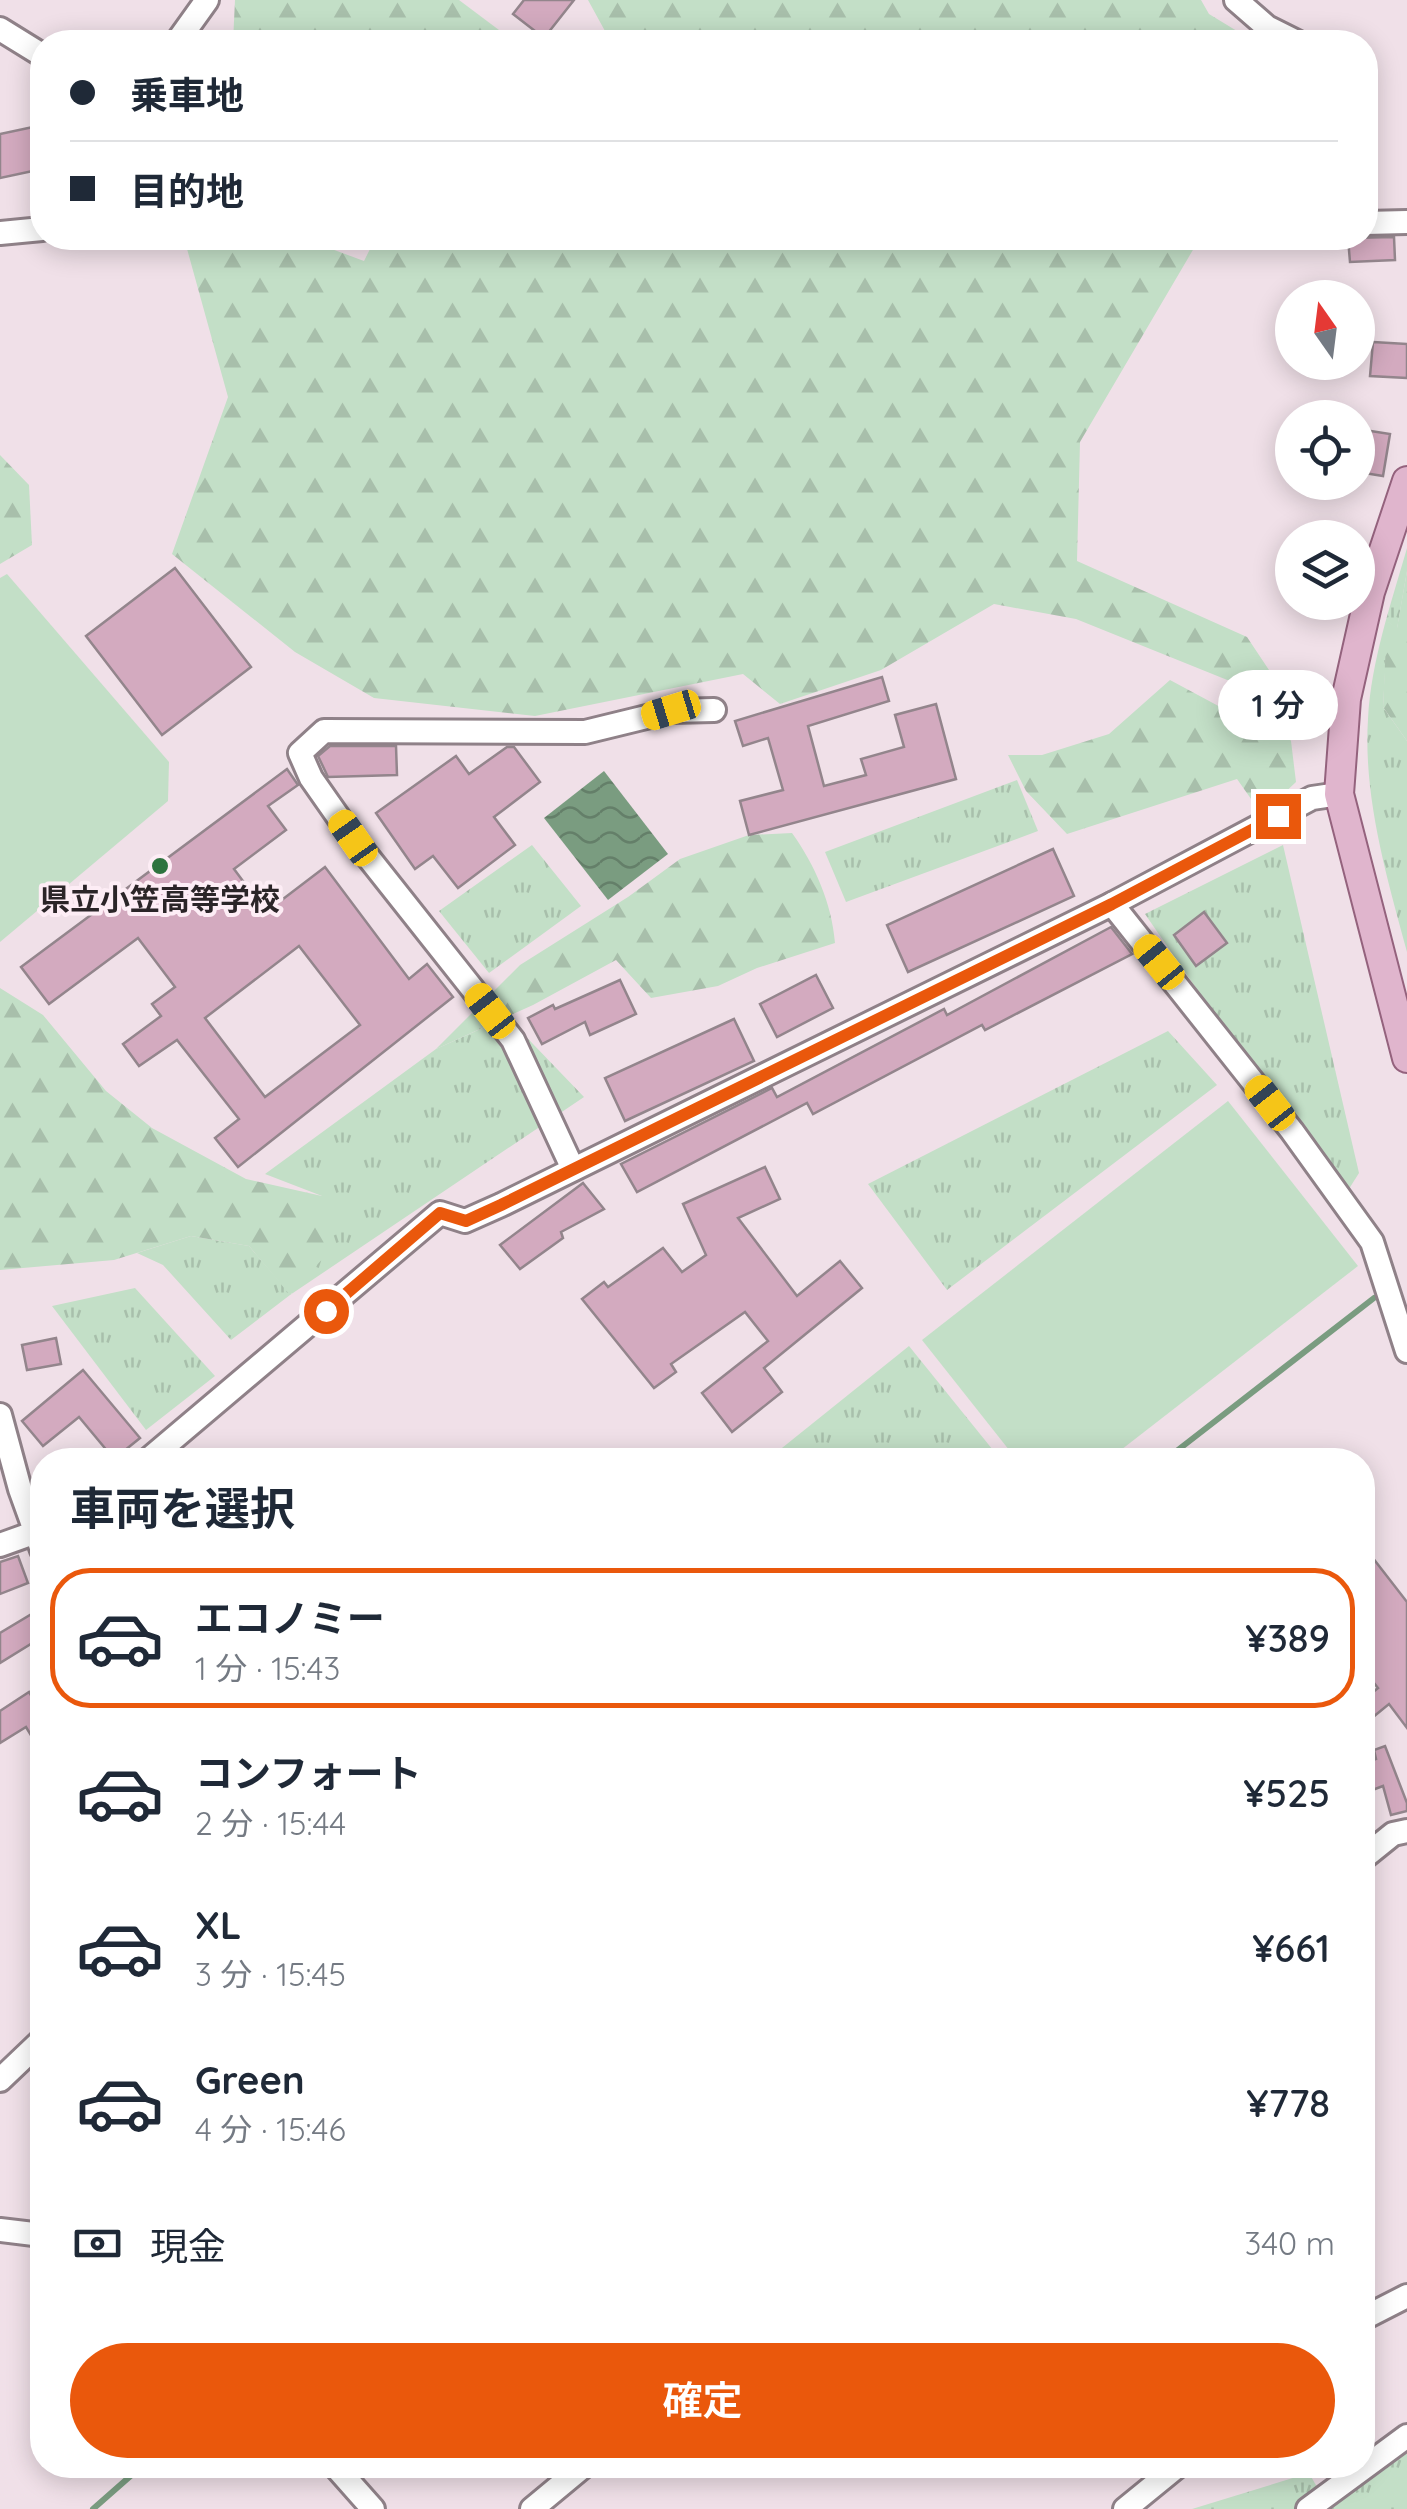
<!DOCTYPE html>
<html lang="ja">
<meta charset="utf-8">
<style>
:root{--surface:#fff;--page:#f2f2f3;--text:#1f2937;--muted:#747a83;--line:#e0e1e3;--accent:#ea580c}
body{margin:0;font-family:Quicksand,"Noto Sans JP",sans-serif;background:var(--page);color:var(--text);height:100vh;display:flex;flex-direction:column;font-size:38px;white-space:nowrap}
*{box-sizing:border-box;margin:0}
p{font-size:32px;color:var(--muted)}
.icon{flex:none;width:55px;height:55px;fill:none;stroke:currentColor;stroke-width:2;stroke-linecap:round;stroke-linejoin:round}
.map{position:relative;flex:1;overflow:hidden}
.side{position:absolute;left:30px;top:1448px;width:1345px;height:1030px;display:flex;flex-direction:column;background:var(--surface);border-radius:40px;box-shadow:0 5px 25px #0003}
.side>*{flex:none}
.banner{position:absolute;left:30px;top:30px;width:1348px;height:220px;border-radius:40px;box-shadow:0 5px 25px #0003;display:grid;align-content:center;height:220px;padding:0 40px;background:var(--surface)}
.needle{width:65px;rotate:346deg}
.tools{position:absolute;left:1275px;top:280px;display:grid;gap:20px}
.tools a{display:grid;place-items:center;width:100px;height:100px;border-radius:50%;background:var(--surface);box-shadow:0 5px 25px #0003;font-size:50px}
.end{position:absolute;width:45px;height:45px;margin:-22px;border:12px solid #ea580c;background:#fff;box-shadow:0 0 0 5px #fff}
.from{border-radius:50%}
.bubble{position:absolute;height:70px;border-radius:35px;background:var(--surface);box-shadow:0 5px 25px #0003;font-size:32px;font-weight:600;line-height:70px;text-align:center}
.car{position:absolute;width:30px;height:60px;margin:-30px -15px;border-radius:12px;box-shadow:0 0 8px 2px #0007;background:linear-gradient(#f5c518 24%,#345 0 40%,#f5c518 0 76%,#345 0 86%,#f5c518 0)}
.banner b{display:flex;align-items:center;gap:35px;height:95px;font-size:38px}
.banner b+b{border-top:2px solid var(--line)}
.banner i{width:25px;height:25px;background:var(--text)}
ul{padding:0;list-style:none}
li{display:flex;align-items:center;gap:30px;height:140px;margin:0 20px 15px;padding:0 20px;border:5px solid transparent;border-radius:40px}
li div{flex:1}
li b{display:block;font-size:38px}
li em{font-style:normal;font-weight:600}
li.on{border-color:var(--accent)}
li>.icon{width:90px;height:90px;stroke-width:1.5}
h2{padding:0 40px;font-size:45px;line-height:120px}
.pay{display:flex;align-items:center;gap:25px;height:110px;padding:0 40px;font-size:38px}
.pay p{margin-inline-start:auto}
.action{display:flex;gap:20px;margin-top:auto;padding:20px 40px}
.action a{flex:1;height:115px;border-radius:60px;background:var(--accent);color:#fff;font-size:40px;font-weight:600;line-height:115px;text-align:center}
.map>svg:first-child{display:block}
.grass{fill:url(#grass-tufts)}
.forest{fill:url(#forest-firs)}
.green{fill:#c3dfc7}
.water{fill:url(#water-waves)}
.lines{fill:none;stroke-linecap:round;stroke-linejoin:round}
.stream{stroke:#7a9c80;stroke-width:6}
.building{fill:#d3aabf;stroke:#93858c;stroke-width:2.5;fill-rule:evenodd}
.minor-casing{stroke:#8f8188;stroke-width:28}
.major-casing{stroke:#94627d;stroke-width:32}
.minor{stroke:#fff;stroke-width:22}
.major{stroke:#e0b5cd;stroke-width:28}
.route{stroke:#ea580c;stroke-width:12}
.poi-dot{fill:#2e733f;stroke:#fdedf5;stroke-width:4}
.labels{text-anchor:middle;stroke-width:8;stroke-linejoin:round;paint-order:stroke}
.poi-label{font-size:30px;font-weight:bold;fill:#2b2528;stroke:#fdedf5}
</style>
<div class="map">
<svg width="1407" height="2509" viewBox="0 0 1407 2509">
<defs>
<pattern id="grass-tufts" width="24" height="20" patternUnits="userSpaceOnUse" patternTransform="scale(2.5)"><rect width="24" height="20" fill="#c3dfc7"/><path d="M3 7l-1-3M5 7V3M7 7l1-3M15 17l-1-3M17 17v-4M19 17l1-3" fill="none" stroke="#a8bfab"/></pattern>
<pattern id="forest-firs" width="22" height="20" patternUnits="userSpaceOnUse" patternTransform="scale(2.5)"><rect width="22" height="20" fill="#c3dfc7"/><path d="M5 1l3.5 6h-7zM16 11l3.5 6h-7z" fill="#a8bfab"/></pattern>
<pattern id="water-waves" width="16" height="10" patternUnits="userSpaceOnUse" patternTransform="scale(2.5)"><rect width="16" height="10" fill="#7a9c80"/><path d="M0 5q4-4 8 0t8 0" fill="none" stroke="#647f69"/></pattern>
</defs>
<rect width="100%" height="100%" fill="#f0e0e8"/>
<!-- grass -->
<g class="grass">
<path d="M1407 548V571L1397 629 1388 622 1383 707 1407 741V952C1387 878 1363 797 1368 719 1371 661 1391 604 1407 548Z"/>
<polygon points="1017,780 1038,831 846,902 825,852"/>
<polygon points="532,845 581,906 489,973 439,911"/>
<polygon points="1283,845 1359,1173 1342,1200 1145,914"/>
<polygon points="507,1017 584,1097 290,1295 231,1340 163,1265 137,1253 191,1236 249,1246 291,1295 322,1196 265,1174 436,1049"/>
<polygon points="1168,1031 1217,1085 947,1290 868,1184"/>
<polygon points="135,1288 215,1376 146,1430 52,1306"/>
<polygon points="909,1346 1001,1460 767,1460"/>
<polygon points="1407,2450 1407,2509 1326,2509"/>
<polygon points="1309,2473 1321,2494 1302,2509 1192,2509"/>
</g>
<!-- forest -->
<g class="forest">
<polygon points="235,0 459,0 515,42 233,42"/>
<polygon points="588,0 1201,0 1209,14 1255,42 611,42"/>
<polygon points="184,238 302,238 364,261 373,243 363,238 1193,238 1197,243 1080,442 1077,561 1247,637 1273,676 1262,694 1076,619 994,604 881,670 780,704 743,674 535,716 374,698 295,652 172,554 228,397"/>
<polygon points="0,455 29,485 32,545 0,564"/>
<polygon points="1407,571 1407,741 1383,707 1387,621 1397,628"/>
<polygon points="1170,680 1224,709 1272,712 1291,741 1296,782 1278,799 1256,806 1237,779 1067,834 1026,791 1008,755 1042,755 1109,734"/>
<path d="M792 833C815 865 832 904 835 943L757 968 718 986 651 998 616 960 533 1005 436 1049 520 965 628 897 680 859 749 835Z"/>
<polygon points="0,988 43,1015 106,1091 152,1128 246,1179 322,1196 325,1256 290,1295 249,1246 191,1236 114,1260 0,1270"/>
</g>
<!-- green -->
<g class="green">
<polygon points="7,574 169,762 168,801 0,942 0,578"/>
<polygon points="1228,1101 1358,1266 1108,1460 1017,1460 922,1340"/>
</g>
<!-- water -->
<polygon class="water" points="604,771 668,854 608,900 544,818"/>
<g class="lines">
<!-- stream -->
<g class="stream">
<polyline points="1165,1460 1374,1298"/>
<polyline points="93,2509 143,2465"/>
</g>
</g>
<!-- building -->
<g class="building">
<polygon points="524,0 574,0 544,38 513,14"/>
<polygon points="33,127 42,169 0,178 0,134"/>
<polygon points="1394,237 1395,260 1350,262 1348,238"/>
<polygon points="1373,342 1407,344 1407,378 1370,376"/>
<polygon points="1358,429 1390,434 1383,476 1358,472"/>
<polygon points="175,568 251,667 162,735 86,636"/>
<polygon points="882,677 889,701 808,726 824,786 866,775 861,759 904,747 895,715 936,704 956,779 749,835 740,801 783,790 768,738 743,746 735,721"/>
<polygon points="330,746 396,746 397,775 328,777 318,756"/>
<polygon points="507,747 514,747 540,782 494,817 515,845 458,888 433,856 415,869 376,813 456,756 469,774"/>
<path d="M287 769 298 785 268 806 286 830 234 869 266 912 325 867 409 979 427 964 453 997 238 1167 215 1138 239 1119 177 1040 139 1066 123 1044 161 1016 152 1004 175 987 138 938 49 1004 21 967ZM299 946 360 1025 265 1097 205 1018Z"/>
<polygon points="1053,849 1074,896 908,972 887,925"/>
<polygon points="1204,912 1227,943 1196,966 1174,935"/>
<polygon points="1111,927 1132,954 985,1030 982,1025 813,1114 807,1103 637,1192 621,1164 772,1088 777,1097 944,1009 947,1015"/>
<polygon points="816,975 833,1008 777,1037 760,1004"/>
<polygon points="620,980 636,1014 590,1035 585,1022 542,1044 528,1018 553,1005 555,1009"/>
<polygon points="734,1019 754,1061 625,1121 605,1078"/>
<polygon points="765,1167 780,1199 738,1218 797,1296 840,1261 862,1288 764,1368 782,1392 732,1432 702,1393 768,1341 745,1312 671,1364 676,1372 654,1388 582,1299 604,1282 608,1287 663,1248 682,1272 706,1255 683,1204"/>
<polygon points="583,1183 604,1209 561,1232 563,1238 520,1269 500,1245"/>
<polygon points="56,1338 61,1364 27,1370 22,1345"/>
<polygon points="83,1370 140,1438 114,1459 79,1417 43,1446 22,1421"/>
<polygon points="1362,1544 1407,1602 1407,1728 1389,1704 1362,1726 1362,1701 1378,1688 1362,1668"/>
<polygon points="18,1556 28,1583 0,1594 0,1562"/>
<polygon points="35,1612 42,1624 42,1637 0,1663 0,1633"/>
<polygon points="29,1692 42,1713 42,1730 32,1737 26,1727 0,1743 0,1711"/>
<polygon points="1385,1746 1407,1803 1407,1811 1391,1815 1383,1786 1362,1794 1362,1764 1376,1759 1374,1750"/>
</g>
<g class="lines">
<defs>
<g id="minor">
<polyline points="1236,0 1267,27 1297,42"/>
<polyline points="0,29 42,55"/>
<polyline points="177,42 207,0"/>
<polyline points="1365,223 1407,222"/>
<polyline points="0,233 42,229"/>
<polyline points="1112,904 1292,1131 1372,1242 1407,1351"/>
<polyline points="573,1169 513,1040 353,838 311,778 300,753 324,731 585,732 671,711 714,710"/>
<polyline points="0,1415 20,1489 42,1550"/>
<polyline points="148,1460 440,1213 465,1221 501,1205 1112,904 1312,798 1339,794"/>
<polyline points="0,1545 42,1530"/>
<polyline points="1362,1859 1393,1834 1407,1831"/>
<polyline points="0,2080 42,2040"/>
<polyline points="0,2230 42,2235"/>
<polyline points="1362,2319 1407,2296"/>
<polyline points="334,2465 373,2509"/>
<polyline points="532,2509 585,2465"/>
<polyline points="1125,2509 1179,2465"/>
<polyline points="1308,2509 1407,2436"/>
</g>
<polyline id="major" points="1407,481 1370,592 1346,699 1339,794 1407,1058"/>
</defs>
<!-- minor casing -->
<use href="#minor" class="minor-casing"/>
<!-- major casing -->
<use href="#major" class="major-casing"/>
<!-- minor -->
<use href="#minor" class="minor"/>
<!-- major -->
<use href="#major" class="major"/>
</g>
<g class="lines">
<!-- route -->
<polyline class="route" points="326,1311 440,1213 466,1221 501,1205 1112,904 1278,816"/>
</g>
<!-- markers -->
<circle class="poi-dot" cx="160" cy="866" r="10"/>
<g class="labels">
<!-- poi labels -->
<g class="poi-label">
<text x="160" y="910">県立小笠高等学校</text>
</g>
</g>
</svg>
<div class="tools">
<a><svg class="needle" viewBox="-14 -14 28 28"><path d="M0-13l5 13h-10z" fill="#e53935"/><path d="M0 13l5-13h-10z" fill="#747a83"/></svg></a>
<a><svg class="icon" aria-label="locate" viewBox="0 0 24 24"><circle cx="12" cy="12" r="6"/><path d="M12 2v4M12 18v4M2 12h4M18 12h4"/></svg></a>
<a><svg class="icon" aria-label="layers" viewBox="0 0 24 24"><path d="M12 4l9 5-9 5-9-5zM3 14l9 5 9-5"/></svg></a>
</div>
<i class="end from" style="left:326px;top:1311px"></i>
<i class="end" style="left:1278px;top:816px"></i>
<div class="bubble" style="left:1218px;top:670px;width:120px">1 分</div>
<i class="car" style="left:671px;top:710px;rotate:253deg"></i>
<i class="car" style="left:353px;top:838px;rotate:325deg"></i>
<i class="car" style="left:1159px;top:962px;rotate:321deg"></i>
<i class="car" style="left:490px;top:1011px;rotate:322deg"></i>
<i class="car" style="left:1270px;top:1103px;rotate:322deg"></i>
<div class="banner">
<b><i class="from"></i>乗車地</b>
<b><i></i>目的地</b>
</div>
<section class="side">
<h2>車両を選択</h2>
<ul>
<li class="on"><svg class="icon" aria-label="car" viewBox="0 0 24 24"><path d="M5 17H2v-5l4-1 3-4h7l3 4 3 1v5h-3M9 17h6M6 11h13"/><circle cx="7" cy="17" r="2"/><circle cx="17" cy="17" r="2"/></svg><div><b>エコノミー</b><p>1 分 · 15:43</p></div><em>¥389</em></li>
<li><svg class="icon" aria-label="car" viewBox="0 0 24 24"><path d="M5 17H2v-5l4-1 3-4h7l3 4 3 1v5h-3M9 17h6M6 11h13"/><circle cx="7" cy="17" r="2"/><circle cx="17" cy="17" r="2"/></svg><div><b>コンフォート</b><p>2 分 · 15:44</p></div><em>¥525</em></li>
<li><svg class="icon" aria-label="car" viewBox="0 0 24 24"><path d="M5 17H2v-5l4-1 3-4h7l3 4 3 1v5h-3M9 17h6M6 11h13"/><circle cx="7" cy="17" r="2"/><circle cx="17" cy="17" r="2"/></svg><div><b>XL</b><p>3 分 · 15:45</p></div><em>¥661</em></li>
<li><svg class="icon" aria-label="car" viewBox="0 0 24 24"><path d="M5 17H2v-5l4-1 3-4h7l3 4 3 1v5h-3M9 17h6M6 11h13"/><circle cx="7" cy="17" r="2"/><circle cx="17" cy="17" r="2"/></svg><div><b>Green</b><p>4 分 · 15:46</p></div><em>¥778</em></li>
</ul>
<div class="pay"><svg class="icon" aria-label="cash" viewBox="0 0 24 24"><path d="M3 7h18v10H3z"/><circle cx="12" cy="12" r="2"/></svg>現金<p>340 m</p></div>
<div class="action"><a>確定</a></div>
</section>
</div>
